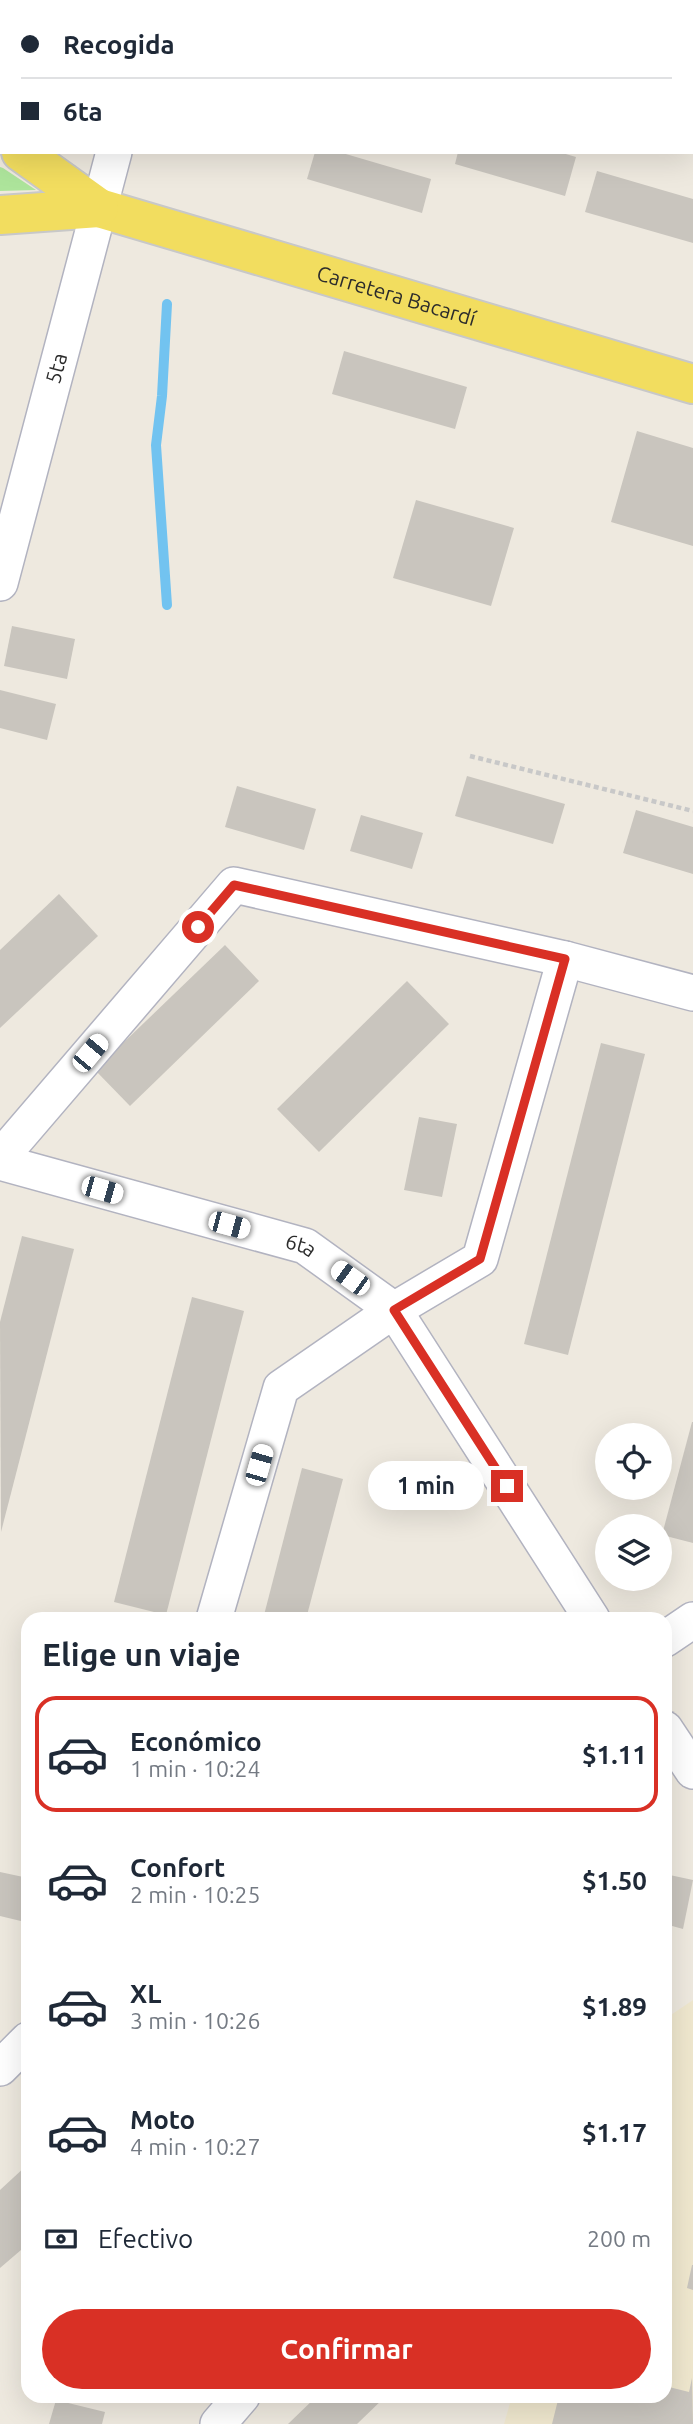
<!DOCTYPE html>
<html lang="es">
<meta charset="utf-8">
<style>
:root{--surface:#fff;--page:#f2f2f3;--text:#1f2937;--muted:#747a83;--line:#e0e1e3;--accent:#d93025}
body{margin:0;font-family:Ubuntu,sans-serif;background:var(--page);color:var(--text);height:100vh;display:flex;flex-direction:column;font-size:26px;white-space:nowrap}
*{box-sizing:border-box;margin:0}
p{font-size:23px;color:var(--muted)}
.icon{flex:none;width:38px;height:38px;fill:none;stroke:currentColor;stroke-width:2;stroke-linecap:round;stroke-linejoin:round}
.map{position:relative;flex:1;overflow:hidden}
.drawer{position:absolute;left:21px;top:1612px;width:651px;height:791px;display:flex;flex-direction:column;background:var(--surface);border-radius:21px;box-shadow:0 7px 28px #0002}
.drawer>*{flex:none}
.top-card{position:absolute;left:0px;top:0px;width:693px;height:154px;box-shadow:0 7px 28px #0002;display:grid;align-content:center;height:154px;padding:0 21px;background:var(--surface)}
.tools{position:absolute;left:595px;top:1423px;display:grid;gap:14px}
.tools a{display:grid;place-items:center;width:77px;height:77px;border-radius:50%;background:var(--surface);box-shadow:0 7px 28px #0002;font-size:35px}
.end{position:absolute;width:32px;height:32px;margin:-16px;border:9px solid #d93025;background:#fff;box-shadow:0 0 0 4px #fff}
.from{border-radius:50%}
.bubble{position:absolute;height:49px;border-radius:24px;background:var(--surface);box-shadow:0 7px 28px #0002;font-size:23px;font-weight:700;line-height:49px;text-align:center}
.car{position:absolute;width:21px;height:42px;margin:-21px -10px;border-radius:9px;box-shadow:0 0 5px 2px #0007;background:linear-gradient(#fff 24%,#345 0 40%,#fff 0 76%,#345 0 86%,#fff 0)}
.top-card b{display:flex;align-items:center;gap:24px;height:66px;font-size:26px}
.top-card b+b{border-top:2px solid var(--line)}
.top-card i{width:18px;height:18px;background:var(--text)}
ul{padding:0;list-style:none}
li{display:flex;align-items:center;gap:21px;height:116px;margin:0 14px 10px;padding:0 7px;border:4px solid transparent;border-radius:21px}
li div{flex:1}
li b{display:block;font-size:26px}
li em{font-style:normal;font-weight:700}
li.selected{border-color:var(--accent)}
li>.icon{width:63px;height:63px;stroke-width:1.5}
h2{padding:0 21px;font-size:32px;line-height:84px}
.pay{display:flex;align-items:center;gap:18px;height:77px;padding:0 21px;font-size:26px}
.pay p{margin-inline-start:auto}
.cta{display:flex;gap:14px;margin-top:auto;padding:14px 21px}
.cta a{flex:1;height:80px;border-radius:42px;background:var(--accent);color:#fff;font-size:28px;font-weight:700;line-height:80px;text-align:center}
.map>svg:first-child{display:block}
.industrial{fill:#e2dfe6}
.education{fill:#efe7ce}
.green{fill:#ade49b}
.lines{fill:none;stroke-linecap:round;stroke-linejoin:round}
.stream{stroke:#72c3f0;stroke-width:10}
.building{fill:#c9c5be}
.minor-casing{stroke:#b2b3c0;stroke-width:38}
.major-casing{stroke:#c8c8c8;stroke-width:42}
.path{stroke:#c8c8c8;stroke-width:4.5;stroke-dasharray:5 3.5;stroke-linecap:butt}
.minor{stroke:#fff;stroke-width:35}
.major{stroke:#f2dd5f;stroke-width:38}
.route{stroke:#d93025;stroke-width:9}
.labels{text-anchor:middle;stroke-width:5;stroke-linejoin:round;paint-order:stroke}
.street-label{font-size:21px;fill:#2c2c2c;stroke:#fff}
</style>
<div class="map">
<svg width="693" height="2424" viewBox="0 0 693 2424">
<rect width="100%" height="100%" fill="#eee9df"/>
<!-- industrial -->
<polygon class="industrial" points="280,0 693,0 693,119 691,2"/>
<!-- education -->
<polygon class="education" points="693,2000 693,2424 504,2424 512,2396 665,2396 665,2019"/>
<!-- green -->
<g class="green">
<polygon points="0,0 96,0 102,2 2,2 2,92"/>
<polygon points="0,167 3,168 36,190 0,191"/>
</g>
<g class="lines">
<!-- stream -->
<polyline class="stream" points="167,304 162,396 156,445 167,605"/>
</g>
<!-- building -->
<g class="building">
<polygon points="315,152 339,152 431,179 422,213 307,179"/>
<polygon points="458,152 559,152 576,157 565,196 455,164"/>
<polygon points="597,171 693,199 693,243 585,212"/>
<polygon points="344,351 467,387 455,429 332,394"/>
<polygon points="637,431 693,448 693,546 611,522"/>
<polygon points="416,500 514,528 491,606 393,578"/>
<polygon points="12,626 75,639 67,679 4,666"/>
<polygon points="0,690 56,704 47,740 0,728"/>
<polygon points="467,776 565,804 553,844 455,816"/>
<polygon points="237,786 316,809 304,850 225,827"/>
<polygon points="636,810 693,827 693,874 623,853"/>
<polygon points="361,815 423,833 412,869 350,851"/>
<polygon points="59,894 98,936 0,1028 0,950"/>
<polygon points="225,945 259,981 130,1106 95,1070"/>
<polygon points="407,981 449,1024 319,1152 277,1109"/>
<polygon points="601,1043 645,1054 568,1355 524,1344"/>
<polygon points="419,1117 457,1124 442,1197 404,1190"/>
<polygon points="22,1236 74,1249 1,1532 0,1322"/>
<polygon points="192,1297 244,1311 166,1615 114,1602"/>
<polygon points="692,1422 693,1422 693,1543 662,1535"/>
<polygon points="302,1468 343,1479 306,1619 263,1619"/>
<polygon points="0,1872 28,1878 28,1911 25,1922 0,1916"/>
<polygon points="665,1874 693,1880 683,1929 665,1924"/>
<polygon points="26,2166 28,2168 28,2244 0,2268 0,2190"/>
<polygon points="692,2265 693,2265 693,2290 687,2288"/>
<polygon points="692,2378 693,2424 552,2424 559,2396 665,2396 665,2386 689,2392"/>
<polygon points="317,2396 386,2396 357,2424 288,2424"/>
<polygon points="56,2400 105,2412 102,2424 49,2424"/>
</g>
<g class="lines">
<defs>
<g id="minor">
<polyline points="264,0 270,2"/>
<polyline points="153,2 153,0"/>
<polyline points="691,119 693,119"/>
<path id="s1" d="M0 583 114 152"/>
<polyline points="0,1158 234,885 565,959 693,993"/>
<path id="s2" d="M0 1162 305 1246 394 1310 592 1619"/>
<polyline points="214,1619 281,1388 394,1310 480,1259 565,959"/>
<polyline points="665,1639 693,1620"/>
<polyline points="665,1729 693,1771"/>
<polyline points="0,2068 28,2040"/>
<polyline points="218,2424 242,2396"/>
</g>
<g id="major">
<path id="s3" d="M99 208 693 384"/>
<polyline points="0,215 99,208 21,152"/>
</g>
</defs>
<!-- minor casing -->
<use href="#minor" class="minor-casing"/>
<!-- major casing -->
<use href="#major" class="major-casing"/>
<!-- path -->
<polyline class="path" points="470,756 693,811"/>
<!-- minor -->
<use href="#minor" class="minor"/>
<!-- major -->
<use href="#major" class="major"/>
</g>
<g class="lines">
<!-- route -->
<polyline class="route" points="198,927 234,885 565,959 480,1259 394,1310 507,1486"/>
</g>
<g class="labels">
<!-- street labels -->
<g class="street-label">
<text dy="7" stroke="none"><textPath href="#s3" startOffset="310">Carretera Bacardí</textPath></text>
<text dy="7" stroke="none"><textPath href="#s1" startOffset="222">5ta</textPath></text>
<text dy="7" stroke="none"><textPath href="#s2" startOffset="312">6ta</textPath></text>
</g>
</g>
</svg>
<div class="tools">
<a><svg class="icon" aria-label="locate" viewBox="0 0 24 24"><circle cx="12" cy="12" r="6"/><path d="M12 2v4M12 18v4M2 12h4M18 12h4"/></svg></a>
<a><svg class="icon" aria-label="layers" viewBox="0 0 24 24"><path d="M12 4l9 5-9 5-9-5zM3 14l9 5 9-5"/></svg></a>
</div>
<i class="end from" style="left:198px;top:927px"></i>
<i class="end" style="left:507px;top:1486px"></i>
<div class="bubble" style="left:368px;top:1461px;width:116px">1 min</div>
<i class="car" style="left:90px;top:1053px;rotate:40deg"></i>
<i class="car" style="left:102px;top:1190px;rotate:106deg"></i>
<i class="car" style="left:229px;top:1225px;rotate:105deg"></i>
<i class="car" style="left:350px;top:1278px;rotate:306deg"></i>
<i class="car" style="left:259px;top:1465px;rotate:16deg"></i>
<div class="top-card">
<b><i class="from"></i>Recogida</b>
<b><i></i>6ta</b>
</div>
<section class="drawer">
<h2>Elige un viaje</h2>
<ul>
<li class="selected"><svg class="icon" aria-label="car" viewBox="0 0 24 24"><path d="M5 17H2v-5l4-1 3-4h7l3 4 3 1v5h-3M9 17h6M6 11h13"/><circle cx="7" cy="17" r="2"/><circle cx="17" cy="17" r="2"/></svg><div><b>Económico</b><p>1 min · 10:24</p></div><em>$1.11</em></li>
<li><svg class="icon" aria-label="car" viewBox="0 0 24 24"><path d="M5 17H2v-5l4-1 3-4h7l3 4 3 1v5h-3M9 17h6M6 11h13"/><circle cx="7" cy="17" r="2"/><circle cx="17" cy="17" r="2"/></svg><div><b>Confort</b><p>2 min · 10:25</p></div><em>$1.50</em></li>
<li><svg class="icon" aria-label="car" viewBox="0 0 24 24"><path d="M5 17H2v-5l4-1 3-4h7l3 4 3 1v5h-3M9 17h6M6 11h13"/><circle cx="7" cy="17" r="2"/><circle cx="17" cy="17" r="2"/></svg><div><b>XL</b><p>3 min · 10:26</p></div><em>$1.89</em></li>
<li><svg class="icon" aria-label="car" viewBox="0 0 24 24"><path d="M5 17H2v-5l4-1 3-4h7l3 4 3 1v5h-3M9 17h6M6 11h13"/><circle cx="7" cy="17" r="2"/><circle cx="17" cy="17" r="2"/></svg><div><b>Moto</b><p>4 min · 10:27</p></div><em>$1.17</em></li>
</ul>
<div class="pay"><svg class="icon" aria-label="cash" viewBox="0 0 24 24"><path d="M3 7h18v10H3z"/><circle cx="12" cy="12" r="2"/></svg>Efectivo<p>200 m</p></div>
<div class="cta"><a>Confirmar</a></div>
</section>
</div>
